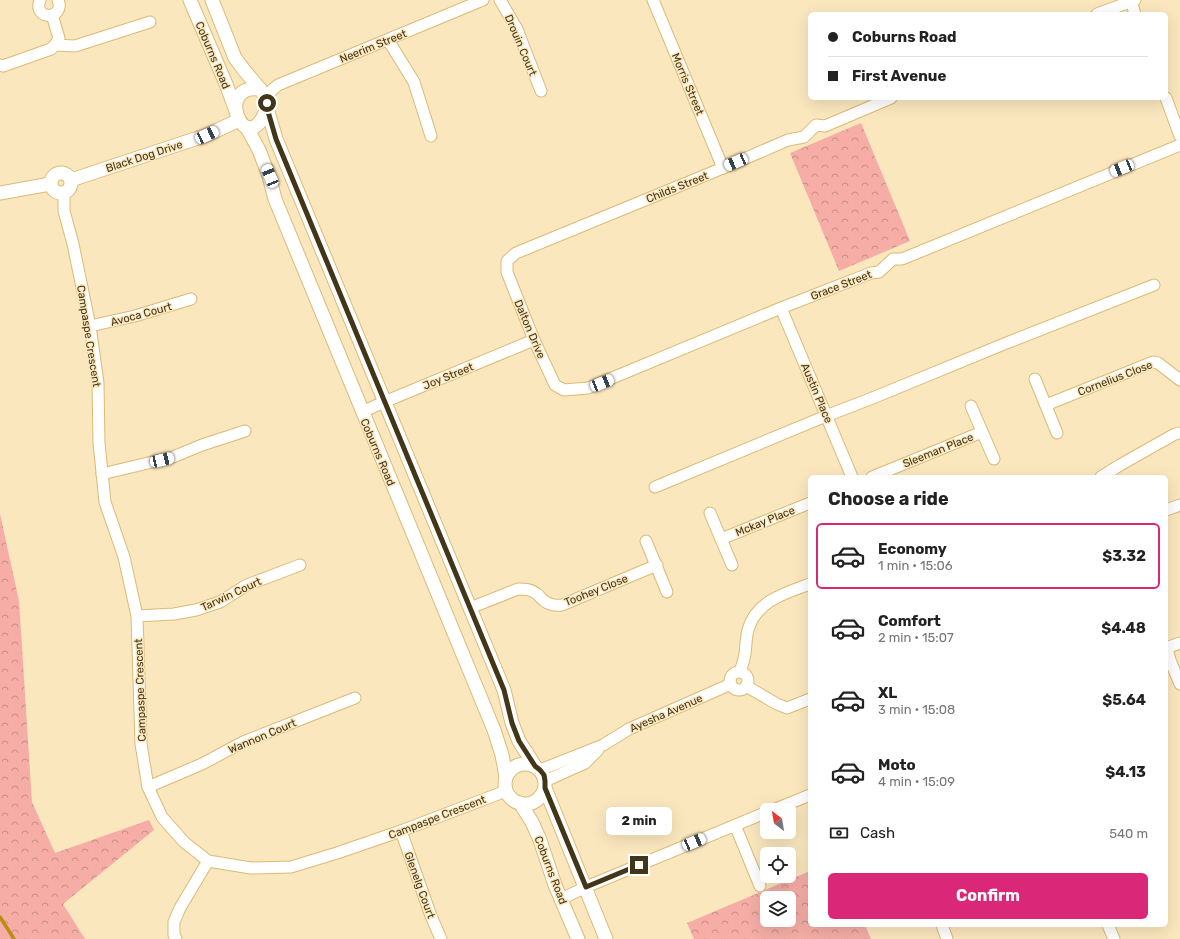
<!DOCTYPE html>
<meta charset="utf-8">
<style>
:root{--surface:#fff;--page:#f6f6f6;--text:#222;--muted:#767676;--line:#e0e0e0;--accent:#db2777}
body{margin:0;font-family:Rubik,sans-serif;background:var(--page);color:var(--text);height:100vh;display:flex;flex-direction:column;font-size:15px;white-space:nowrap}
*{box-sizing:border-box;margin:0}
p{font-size:13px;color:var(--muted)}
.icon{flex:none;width:22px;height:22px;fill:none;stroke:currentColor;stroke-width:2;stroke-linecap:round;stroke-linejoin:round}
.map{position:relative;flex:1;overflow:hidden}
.details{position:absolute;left:808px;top:475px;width:360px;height:452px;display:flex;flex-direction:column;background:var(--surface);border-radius:6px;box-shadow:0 4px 16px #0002}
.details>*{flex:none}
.banner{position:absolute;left:808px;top:12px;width:360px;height:88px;border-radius:6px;box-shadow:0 4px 16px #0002;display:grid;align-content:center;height:88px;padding:0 20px;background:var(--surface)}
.needle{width:26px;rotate:329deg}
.controls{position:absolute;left:760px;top:803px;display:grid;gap:8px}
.controls a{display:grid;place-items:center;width:36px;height:36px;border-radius:6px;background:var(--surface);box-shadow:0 4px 16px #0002;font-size:20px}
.end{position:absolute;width:18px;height:18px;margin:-9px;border:5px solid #433618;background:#fff;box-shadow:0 0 0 2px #fff}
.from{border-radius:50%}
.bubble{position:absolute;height:28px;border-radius:6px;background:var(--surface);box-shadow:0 4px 16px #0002;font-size:13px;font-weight:700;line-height:28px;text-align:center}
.car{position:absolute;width:12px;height:24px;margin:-12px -6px;border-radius:5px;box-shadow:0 0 3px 1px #0007;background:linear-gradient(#fff 24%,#345 0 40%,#fff 0 76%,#345 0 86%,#fff 0)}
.banner b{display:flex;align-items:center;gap:14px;height:38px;font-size:15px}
.banner b+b{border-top:1px solid var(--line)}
.banner i{width:10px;height:10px;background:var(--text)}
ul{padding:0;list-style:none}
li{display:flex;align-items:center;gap:12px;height:66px;margin:0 8px 6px;padding:0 12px;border:2px solid transparent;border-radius:6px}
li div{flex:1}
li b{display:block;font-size:15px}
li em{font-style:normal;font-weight:700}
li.selected{border-color:var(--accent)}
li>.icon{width:36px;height:36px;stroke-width:1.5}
h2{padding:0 20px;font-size:18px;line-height:48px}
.pay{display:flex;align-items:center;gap:10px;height:44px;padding:0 20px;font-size:15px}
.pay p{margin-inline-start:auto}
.action{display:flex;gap:8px;margin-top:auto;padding:8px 20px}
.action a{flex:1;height:46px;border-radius:6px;background:var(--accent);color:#fff;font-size:16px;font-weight:700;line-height:46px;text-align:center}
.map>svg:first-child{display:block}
.park{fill:url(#park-crowns);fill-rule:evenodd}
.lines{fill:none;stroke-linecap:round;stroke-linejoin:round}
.stream{stroke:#ba8d11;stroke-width:3.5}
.minor-casing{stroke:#dbba74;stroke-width:13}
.tertiary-casing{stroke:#dbba74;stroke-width:15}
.minor{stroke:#fff;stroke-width:11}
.tertiary{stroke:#fff;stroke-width:13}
.route{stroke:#433618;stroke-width:5}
.labels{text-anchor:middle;stroke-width:3;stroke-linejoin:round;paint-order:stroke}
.street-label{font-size:11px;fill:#433618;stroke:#fbe7be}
</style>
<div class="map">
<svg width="1180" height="939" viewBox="0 0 1180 939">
<defs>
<pattern id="park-crowns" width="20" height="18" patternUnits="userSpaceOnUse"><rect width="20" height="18" fill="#f5ada6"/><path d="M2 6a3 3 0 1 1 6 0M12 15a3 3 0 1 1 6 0" fill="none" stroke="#c88e86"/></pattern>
</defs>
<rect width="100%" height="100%" fill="#fbe7be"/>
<!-- park -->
<g class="park">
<polygon points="861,123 910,241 839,271 790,153"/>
<polygon points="0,514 19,601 32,802 55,853 149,820 154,830 63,904 85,939 0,939"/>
<path d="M810 871V925H865L871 939H694L687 923ZM767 898H789V920H767Z"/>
</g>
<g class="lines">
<!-- stream -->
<polyline class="stream" points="0,917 14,939"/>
<defs>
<g id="minor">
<path d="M40 0C32 21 66 20 58 0"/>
<polyline points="500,0 517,29 541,91"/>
<polyline points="653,0 723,168"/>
<polyline points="1131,1 1135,14"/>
<polyline points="1097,14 1135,0"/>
<polyline points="388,40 414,82 431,136"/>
<polyline points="55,45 75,46 150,22"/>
<polyline points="0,65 3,66 51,49 55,45 59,38 52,15"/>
<polyline points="265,96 278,85 483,0"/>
<polyline points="891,98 825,126 816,125 804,137 788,140 723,168 516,253 507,261 507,272 534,340 555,385 564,390 588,388 781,308 871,273 879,272 893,259 902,259 1180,145"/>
<polyline points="1166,98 1180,136"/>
<polyline points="64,193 64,211 73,244 90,326 98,383 99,443 105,502 124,557 137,616 141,744 148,787 162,817 184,842 208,861 251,868 291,867 337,853 401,831 506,791"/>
<polyline points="781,308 852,477"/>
<polyline points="90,326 135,316 191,299"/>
<polyline points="1035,379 1057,433"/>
<polyline points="1046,405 1153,362 1158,363 1180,380"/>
<polyline points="971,406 994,459"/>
<polyline points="362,412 384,402 534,340"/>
<polyline points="102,474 173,457 202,445 245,431"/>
<polyline points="872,477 982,432"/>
<polyline points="1101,477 1120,465 1175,434 1180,433"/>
<polyline points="655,487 826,416 875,397 1004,344 1154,285"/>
<polyline points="1166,510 1180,505"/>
<polyline points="710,513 732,565"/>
<polyline points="721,539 810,503"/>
<polyline points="646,541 667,592"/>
<path d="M470 608 518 589C525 589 531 589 537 594 539 595 539 596 541 598 547 605 554 606 562 605L657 565"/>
<polyline points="137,616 174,614 196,610 220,602 247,585 300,565"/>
<polyline points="1166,648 1180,643"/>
<polyline points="1167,648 1170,660 1180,684"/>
<path d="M740 672C742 666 744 660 745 654 746 646 746 637 748 630 756 601 785 593 810 584"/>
<circle cx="739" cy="681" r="9"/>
<polyline points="746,686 777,704 787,708 810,699"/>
<polyline points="540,770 603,745 629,729 731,684"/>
<polyline points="545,781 585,763 598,750"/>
<polyline points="148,787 202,764 243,742 355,698"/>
<polyline points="773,810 810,795"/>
<polyline points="735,825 760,886"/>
<polyline points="401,831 431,916 441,939"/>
<polyline points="561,899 586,887 767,812"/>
<polyline points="942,925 947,939"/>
<polyline points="1108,925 1114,939"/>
<polyline points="176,939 174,935 174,922 180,908 208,861"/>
</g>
<g id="tertiary">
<polyline points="190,0 226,84 236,111"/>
<polyline points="212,0 235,58 244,70 260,89"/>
<path d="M267 108C247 164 212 83 260 89L265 96 267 108 276 139 504 690 512 723 519 741 535 766"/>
<polyline points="247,128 259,150 269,176 275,199 494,730 502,755 506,777"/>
<circle cx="61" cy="183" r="10"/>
<polyline points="71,180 207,135 239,120"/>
<polyline points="0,193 50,184"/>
<circle cx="525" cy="784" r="20"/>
<polyline points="545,788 606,939"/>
<polyline points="520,803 532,822 540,840 555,885 578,939"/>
</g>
</defs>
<!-- minor casing -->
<use href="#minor" class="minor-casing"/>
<!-- tertiary casing -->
<use href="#tertiary" class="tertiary-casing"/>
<!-- minor -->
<use href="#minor" class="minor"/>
<!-- tertiary -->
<use href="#tertiary" class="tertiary"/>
</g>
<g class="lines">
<!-- route -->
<polyline class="route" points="267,103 267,108 276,139 504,690 512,723 519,741 535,766 540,770 544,775 545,781 545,788 586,887 639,865"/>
</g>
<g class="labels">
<!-- street labels -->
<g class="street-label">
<text transform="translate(521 45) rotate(67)" y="4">Drouin Court</text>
<text transform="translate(373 46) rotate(-22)" y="4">Neerim Street</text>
<text transform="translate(213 55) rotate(67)" y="4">Coburns Road</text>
<text transform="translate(688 84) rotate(67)" y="4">Morris Street</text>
<text transform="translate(144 156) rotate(-18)" y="4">Black Dog Drive</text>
<text transform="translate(677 187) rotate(-22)" y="4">Childs Street</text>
<text transform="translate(841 285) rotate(-21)" y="4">Grace Street</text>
<text transform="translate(141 314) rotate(-15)" y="4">Avoca Court</text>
<text transform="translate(530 329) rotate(67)" y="4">Dalton Drive</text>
<text transform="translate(89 336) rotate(81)" y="4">Campaspe Crescent</text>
<text transform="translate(448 376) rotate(-22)" y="4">Joy Street</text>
<text transform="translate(1115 378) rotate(-21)" y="4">Cornelius Close</text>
<text transform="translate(817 393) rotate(67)" y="4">Austin Place</text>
<text transform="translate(938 450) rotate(-22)" y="4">Sleeman Place</text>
<text transform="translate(378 452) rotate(67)" y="4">Coburns Road</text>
<text transform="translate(765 521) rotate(-22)" y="4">Mckay Place</text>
<text transform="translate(596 590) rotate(-22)" y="4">Toohey Close</text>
<text transform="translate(231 594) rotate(-25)" y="4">Tarwin Court</text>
<text transform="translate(140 690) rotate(-92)" y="4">Campaspe Crescent</text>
<text transform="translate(666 713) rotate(-24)" y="4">Ayesha Avenue</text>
<text transform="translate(262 736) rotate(-23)" y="4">Wannon Court</text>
<text transform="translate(437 817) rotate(-21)" y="4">Campaspe Crescent</text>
<text transform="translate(551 870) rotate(69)" y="4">Coburns Road</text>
<text transform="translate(420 885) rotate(70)" y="4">Glenelg Court</text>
</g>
</g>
</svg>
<div class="controls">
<a><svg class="needle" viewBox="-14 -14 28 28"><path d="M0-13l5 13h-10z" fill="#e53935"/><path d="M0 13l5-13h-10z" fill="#767676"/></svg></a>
<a><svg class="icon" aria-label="locate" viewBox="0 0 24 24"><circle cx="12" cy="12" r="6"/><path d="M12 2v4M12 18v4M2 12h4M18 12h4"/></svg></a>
<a><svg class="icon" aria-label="layers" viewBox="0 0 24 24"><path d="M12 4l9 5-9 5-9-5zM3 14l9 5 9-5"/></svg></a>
</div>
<i class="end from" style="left:267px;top:103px"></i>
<i class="end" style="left:639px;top:865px"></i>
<div class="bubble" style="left:606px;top:807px;width:66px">2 min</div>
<i class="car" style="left:207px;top:135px;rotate:65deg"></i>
<i class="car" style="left:736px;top:162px;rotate:247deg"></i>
<i class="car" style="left:1122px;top:168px;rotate:248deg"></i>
<i class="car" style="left:270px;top:176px;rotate:338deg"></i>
<i class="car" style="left:602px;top:383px;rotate:68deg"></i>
<i class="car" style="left:162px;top:460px;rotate:77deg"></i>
<i class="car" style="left:694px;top:842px;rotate:67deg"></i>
<div class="banner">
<b><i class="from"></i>Coburns Road</b>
<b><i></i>First Avenue</b>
</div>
<section class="details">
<h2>Choose a ride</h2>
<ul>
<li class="selected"><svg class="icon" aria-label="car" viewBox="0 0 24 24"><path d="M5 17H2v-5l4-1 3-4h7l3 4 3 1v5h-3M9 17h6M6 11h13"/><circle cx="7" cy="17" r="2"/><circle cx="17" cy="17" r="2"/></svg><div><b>Economy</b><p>1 min · 15:06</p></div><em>$3.32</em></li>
<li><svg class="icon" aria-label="car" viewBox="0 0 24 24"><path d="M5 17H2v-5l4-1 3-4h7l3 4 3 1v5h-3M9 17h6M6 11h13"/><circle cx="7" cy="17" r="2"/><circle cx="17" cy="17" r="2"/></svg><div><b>Comfort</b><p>2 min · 15:07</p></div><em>$4.48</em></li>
<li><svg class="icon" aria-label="car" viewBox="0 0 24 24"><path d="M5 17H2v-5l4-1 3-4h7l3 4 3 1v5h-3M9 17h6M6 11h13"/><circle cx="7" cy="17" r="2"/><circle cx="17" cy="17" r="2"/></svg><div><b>XL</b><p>3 min · 15:08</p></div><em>$5.64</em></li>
<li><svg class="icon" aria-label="car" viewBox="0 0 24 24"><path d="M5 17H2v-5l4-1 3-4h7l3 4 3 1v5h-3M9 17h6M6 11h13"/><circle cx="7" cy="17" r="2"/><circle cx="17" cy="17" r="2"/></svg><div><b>Moto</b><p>4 min · 15:09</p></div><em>$4.13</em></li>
</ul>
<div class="pay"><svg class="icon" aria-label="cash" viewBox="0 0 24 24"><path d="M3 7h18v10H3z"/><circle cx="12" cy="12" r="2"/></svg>Cash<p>540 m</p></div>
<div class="action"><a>Confirm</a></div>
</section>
</div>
